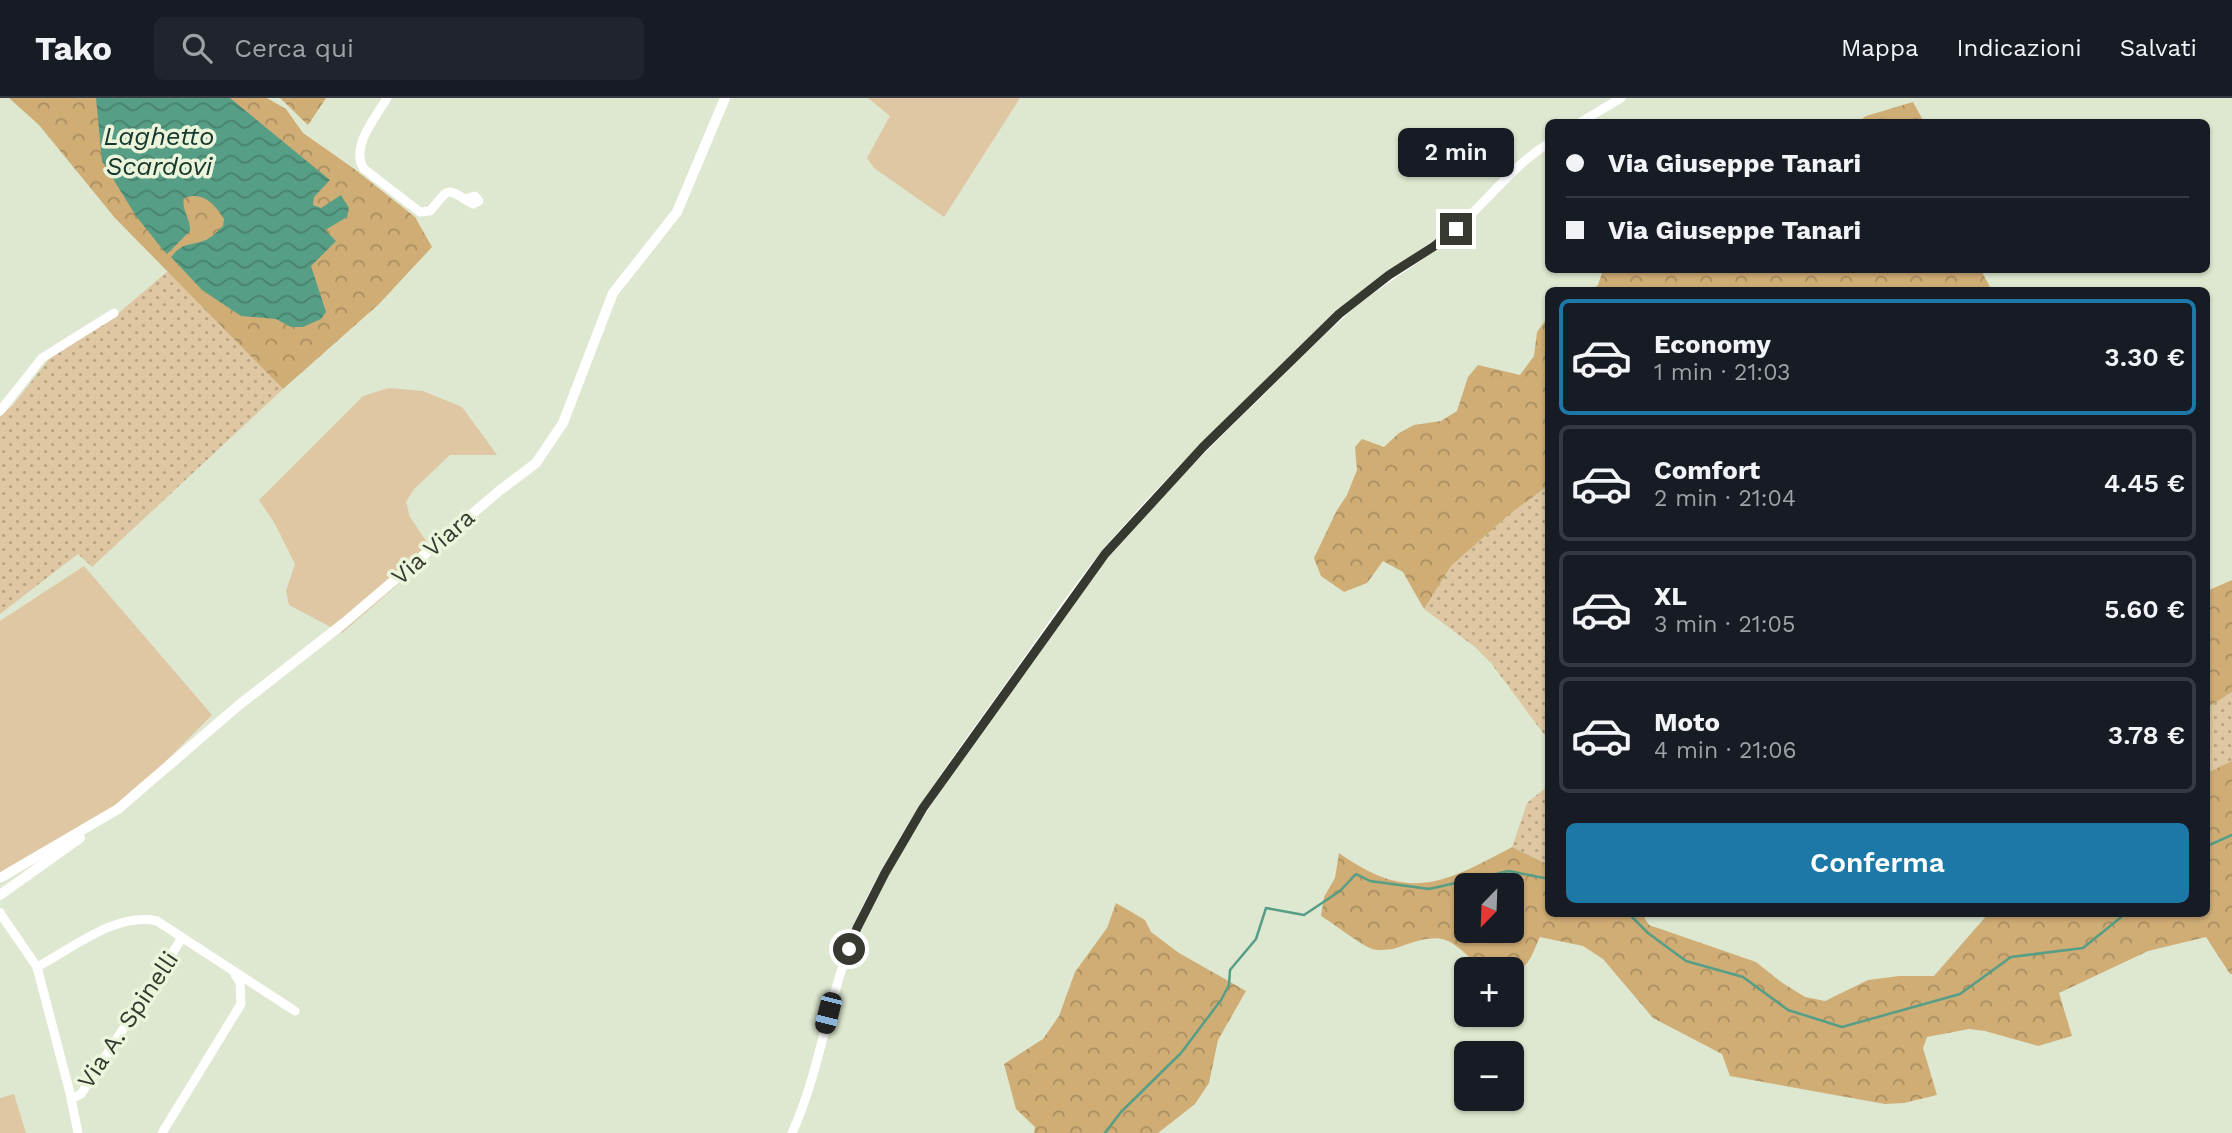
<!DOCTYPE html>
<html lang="it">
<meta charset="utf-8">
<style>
:root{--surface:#171b24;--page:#20242c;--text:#f1f3f6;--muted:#9ea1a6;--line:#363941;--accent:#1c79a7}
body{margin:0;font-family:"Work Sans",sans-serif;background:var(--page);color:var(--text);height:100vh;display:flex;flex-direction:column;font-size:26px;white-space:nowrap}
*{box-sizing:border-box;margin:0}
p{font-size:23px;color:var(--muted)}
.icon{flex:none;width:38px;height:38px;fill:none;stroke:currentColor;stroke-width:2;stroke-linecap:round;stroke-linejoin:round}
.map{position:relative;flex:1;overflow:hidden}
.panel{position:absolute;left:1545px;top:189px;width:665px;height:630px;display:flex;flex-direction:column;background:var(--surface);border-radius:10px;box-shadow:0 2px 5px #0004}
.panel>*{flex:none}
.banner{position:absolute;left:1545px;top:21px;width:665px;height:154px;border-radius:10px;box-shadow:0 2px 5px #0004;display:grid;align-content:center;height:154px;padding:0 21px;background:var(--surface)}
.needle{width:46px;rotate:203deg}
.fabs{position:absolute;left:1454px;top:775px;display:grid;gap:14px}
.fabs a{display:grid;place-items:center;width:70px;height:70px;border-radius:10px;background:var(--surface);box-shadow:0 2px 5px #0004;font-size:35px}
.end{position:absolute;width:32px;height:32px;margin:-16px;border:9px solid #35392f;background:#fff;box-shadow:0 0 0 4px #fff}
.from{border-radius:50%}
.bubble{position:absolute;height:49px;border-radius:10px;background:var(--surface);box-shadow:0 2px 5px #0004;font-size:23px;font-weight:600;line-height:49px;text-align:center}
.car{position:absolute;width:21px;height:42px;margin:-21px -10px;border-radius:9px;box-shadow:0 0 5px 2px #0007;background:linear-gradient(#222 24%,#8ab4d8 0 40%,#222 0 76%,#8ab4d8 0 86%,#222 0)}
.banner b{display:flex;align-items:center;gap:24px;height:66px;font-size:26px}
.banner b+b{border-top:2px solid var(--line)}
.banner i{width:18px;height:18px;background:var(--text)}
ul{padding:12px 0 0;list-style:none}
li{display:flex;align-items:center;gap:21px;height:116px;margin:0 14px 10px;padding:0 7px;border:4px solid var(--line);border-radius:10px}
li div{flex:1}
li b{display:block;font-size:26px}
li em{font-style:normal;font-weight:600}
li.active{border-color:var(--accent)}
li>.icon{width:63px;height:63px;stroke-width:1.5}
.action{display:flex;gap:14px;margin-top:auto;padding:14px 21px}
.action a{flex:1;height:80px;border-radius:10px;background:var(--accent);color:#fff;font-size:28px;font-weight:600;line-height:80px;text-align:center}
header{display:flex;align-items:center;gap:42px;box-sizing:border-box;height:98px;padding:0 35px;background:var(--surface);border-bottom:2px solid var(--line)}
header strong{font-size:33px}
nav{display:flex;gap:38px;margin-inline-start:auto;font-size:24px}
.search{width:490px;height:63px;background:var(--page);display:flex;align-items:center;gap:18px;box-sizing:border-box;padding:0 24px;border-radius:10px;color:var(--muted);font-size:26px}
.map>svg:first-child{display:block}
.grass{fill:url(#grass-dots)}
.forest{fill:url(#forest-crowns);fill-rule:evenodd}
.green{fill:#dec7a2}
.water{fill:url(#water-waves)}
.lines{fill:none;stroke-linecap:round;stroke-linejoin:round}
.stream{stroke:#569e85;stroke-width:2.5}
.minor{stroke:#fff;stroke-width:9}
.major{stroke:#fff;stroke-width:10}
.route{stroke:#35392f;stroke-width:9}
.labels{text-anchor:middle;stroke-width:7;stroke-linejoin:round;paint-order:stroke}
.street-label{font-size:24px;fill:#35392f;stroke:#ebf5dc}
.water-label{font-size:26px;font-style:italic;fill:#15372c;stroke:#ebf5dc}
</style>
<header>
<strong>Tako</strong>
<div class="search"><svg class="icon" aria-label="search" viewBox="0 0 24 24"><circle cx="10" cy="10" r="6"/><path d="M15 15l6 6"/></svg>Cerca qui</div>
<nav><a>Mappa</a><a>Indicazioni</a><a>Salvati</a></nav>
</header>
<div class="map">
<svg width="2232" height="1035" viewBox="0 0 2232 1035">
<defs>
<pattern id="grass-dots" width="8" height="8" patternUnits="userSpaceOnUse" patternTransform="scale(1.75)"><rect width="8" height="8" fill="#dec7a2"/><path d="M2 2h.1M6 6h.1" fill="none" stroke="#b5a384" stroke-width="1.8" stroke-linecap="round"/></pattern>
<pattern id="forest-crowns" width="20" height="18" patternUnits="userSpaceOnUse" patternTransform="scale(1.75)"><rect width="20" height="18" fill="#cfad75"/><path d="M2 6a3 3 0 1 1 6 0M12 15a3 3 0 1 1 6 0" fill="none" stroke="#a98e60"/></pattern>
<pattern id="water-waves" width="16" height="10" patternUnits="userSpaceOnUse" patternTransform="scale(1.75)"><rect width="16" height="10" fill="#569e85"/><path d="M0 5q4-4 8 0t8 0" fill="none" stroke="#48826d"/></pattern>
</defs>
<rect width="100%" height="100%" fill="#dee7cf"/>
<!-- grass -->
<g class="grass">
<polygon points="168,173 283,291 92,469 78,456 0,516 0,318 13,307 49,261 114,219"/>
<polygon points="1549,387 1549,643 1491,565 1475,549 1424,511 1451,468 1511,415"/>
<polygon points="2232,594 2232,663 2207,675 2207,610"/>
<polygon points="1549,687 1549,767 1512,749 1527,705"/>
</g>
<!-- forest -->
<g class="forest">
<polygon points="9,0 267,0 286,11 303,35 353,70 415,119 432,149 379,206 283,291 115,120 39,27"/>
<polygon points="280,0 326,0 308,27"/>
<polygon points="1913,4 1924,24 1858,24 1866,18"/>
<polygon points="1603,172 1981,172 1991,191 1946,192 1939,189 1936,192 1593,192 1598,187"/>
<polygon points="1549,222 1549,387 1511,415 1451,468 1424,511 1403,474 1383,463 1367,485 1344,494 1321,478 1314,460 1337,412 1347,397 1357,372 1355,349 1362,341 1384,349 1399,335 1414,327 1441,323 1457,313 1468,279 1478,267 1520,277 1534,258 1537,234 1545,223"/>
<polygon points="2232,482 2232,594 2207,610 2207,493"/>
<path d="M2232 663V876H2230L2206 839 2148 853 2059 895 2072 938 2038 948 1985 933 1969 931 1927 939 1923 950 1937 997 1904 1005 1885 1006 1730 978 1722 956 1653 920 1603 861 1583 848 1540 839C1533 853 1529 872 1512 875V872L1480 870C1449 838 1442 833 1399 849 1392 852 1379 853 1372 851 1356 844 1336 827 1321 818L1324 799 1335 780 1339 755C1409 805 1443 786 1512 749L1549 767V816H1642L1649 827 1756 864 1781 884 1805 899 1825 903 1868 882 1899 878H1934L1988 816H2207V675ZM1466 788H1512V833H1466Z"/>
<polygon points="1116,805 1145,822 1151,834 1179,855 1246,893 1218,942 1209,985 1195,1006 1158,1035 1034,1035 1035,1029 1016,1011 1004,966 1043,941 1059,918 1075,874 1107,830"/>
</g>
<!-- green -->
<g class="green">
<polygon points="868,0 1020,0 944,119 874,70 867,60 890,18"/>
<polygon points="389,290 423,293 462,309 497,357 450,357 414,391 406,404 410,419 434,455 342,535 289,507 286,493 295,466 275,426 259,402 363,298"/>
<polygon points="84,468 212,617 118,711 10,773 5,783 0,786 0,523"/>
<polygon points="14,996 26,1035 0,1035 0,1000"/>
</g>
<!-- water -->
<path class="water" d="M96 0H230L330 82 314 99 313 107 321 110 341 97 349 110 347 119 325 132 336 143 311 168 326 214 321 221 303 229H291L276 221 241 218 202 192 171 159C185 143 186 149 203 143 211 141 217 133 223 128L224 121C214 105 203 93 184 100 181 112 191 121 190 133L167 156 163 152 136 118 102 63Z"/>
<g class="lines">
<!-- stream -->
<g class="stream">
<polyline points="2207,748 2232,737"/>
<polyline points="1629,816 1648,835 1686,863 1743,879 1788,912 1842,929 1960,896 2011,859 2083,850 2125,816"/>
<polyline points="1105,1035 1121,1014 1181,955 1221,902 1229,887 1230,872 1256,841 1266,810 1304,817 1340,793 1356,776 1370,783 1429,791 1509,773 1549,781"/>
</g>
<!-- minor -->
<g class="minor">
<path d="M387 0C376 19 351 47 363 70L420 114 430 113C451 89 444 89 473 106L479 103 475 98 464 101"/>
<polyline points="1581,24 1621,0"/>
<polyline points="0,313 42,260 114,215"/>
<polyline points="0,815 37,869 70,995 78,1035"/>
<path d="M37 869C73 850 116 814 157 823L295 913"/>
<polyline points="71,1001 81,996 182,840"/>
<polyline points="162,1035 241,906 240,884 235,877"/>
<path d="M792 1035C822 969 828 895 858 828 895 746 947 674 1000 601 1035 553 1067 502 1105 456 1151 401 1203 349 1255 299 1284 271 1312 241 1342 215 1377 183 1420 162 1455 131 1487 104 1513 67 1549 45"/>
</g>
<!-- major -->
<g class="major">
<polyline points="0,780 118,711 239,607 344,525 499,393 536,365 563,325 613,195 677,114 725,0"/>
<polyline points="0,797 80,740"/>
<polyline points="0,815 0,816"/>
</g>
</g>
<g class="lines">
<!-- route -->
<polyline class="route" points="849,851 857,830 885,775 923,710 1105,456 1203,349 1339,216 1389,177 1433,149 1456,131"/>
</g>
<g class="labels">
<!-- street labels -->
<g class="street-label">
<text transform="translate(433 449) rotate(-41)" y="8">Via Viara</text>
<text transform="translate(128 922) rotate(-56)" y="8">Via A. Spinelli</text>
</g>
<!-- water labels -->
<g class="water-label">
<text x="159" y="47">Laghetto<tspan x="159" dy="30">Scardovi</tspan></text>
</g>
</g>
</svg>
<div class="fabs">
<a><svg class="needle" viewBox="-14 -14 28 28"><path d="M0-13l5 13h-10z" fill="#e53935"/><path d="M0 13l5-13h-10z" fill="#9ea1a6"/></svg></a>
<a>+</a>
<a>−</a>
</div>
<i class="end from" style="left:849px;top:851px"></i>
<i class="end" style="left:1456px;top:131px"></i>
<div class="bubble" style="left:1398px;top:30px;width:116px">2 min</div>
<i class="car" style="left:828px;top:915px;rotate:194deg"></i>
<div class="banner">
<b><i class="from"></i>Via Giuseppe Tanari</b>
<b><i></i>Via Giuseppe Tanari</b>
</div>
<section class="panel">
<ul>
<li class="active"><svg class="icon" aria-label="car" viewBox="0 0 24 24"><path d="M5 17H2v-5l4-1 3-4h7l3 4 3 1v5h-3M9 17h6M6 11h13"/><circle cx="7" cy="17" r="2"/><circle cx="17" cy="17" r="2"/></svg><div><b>Economy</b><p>1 min · 21:03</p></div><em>3.30 €</em></li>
<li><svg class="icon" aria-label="car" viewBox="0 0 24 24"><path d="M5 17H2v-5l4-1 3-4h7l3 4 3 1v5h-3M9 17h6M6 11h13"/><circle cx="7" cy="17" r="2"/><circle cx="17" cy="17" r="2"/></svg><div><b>Comfort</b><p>2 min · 21:04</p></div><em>4.45 €</em></li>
<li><svg class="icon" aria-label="car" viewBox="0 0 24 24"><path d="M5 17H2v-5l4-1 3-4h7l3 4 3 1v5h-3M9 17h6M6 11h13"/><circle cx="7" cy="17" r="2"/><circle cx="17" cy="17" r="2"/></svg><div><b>XL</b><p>3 min · 21:05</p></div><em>5.60 €</em></li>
<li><svg class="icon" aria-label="car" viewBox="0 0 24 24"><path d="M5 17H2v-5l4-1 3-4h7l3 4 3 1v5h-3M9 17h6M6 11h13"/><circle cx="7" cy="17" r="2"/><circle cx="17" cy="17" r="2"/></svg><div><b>Moto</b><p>4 min · 21:06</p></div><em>3.78 €</em></li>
</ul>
<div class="action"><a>Conferma</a></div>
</section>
</div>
